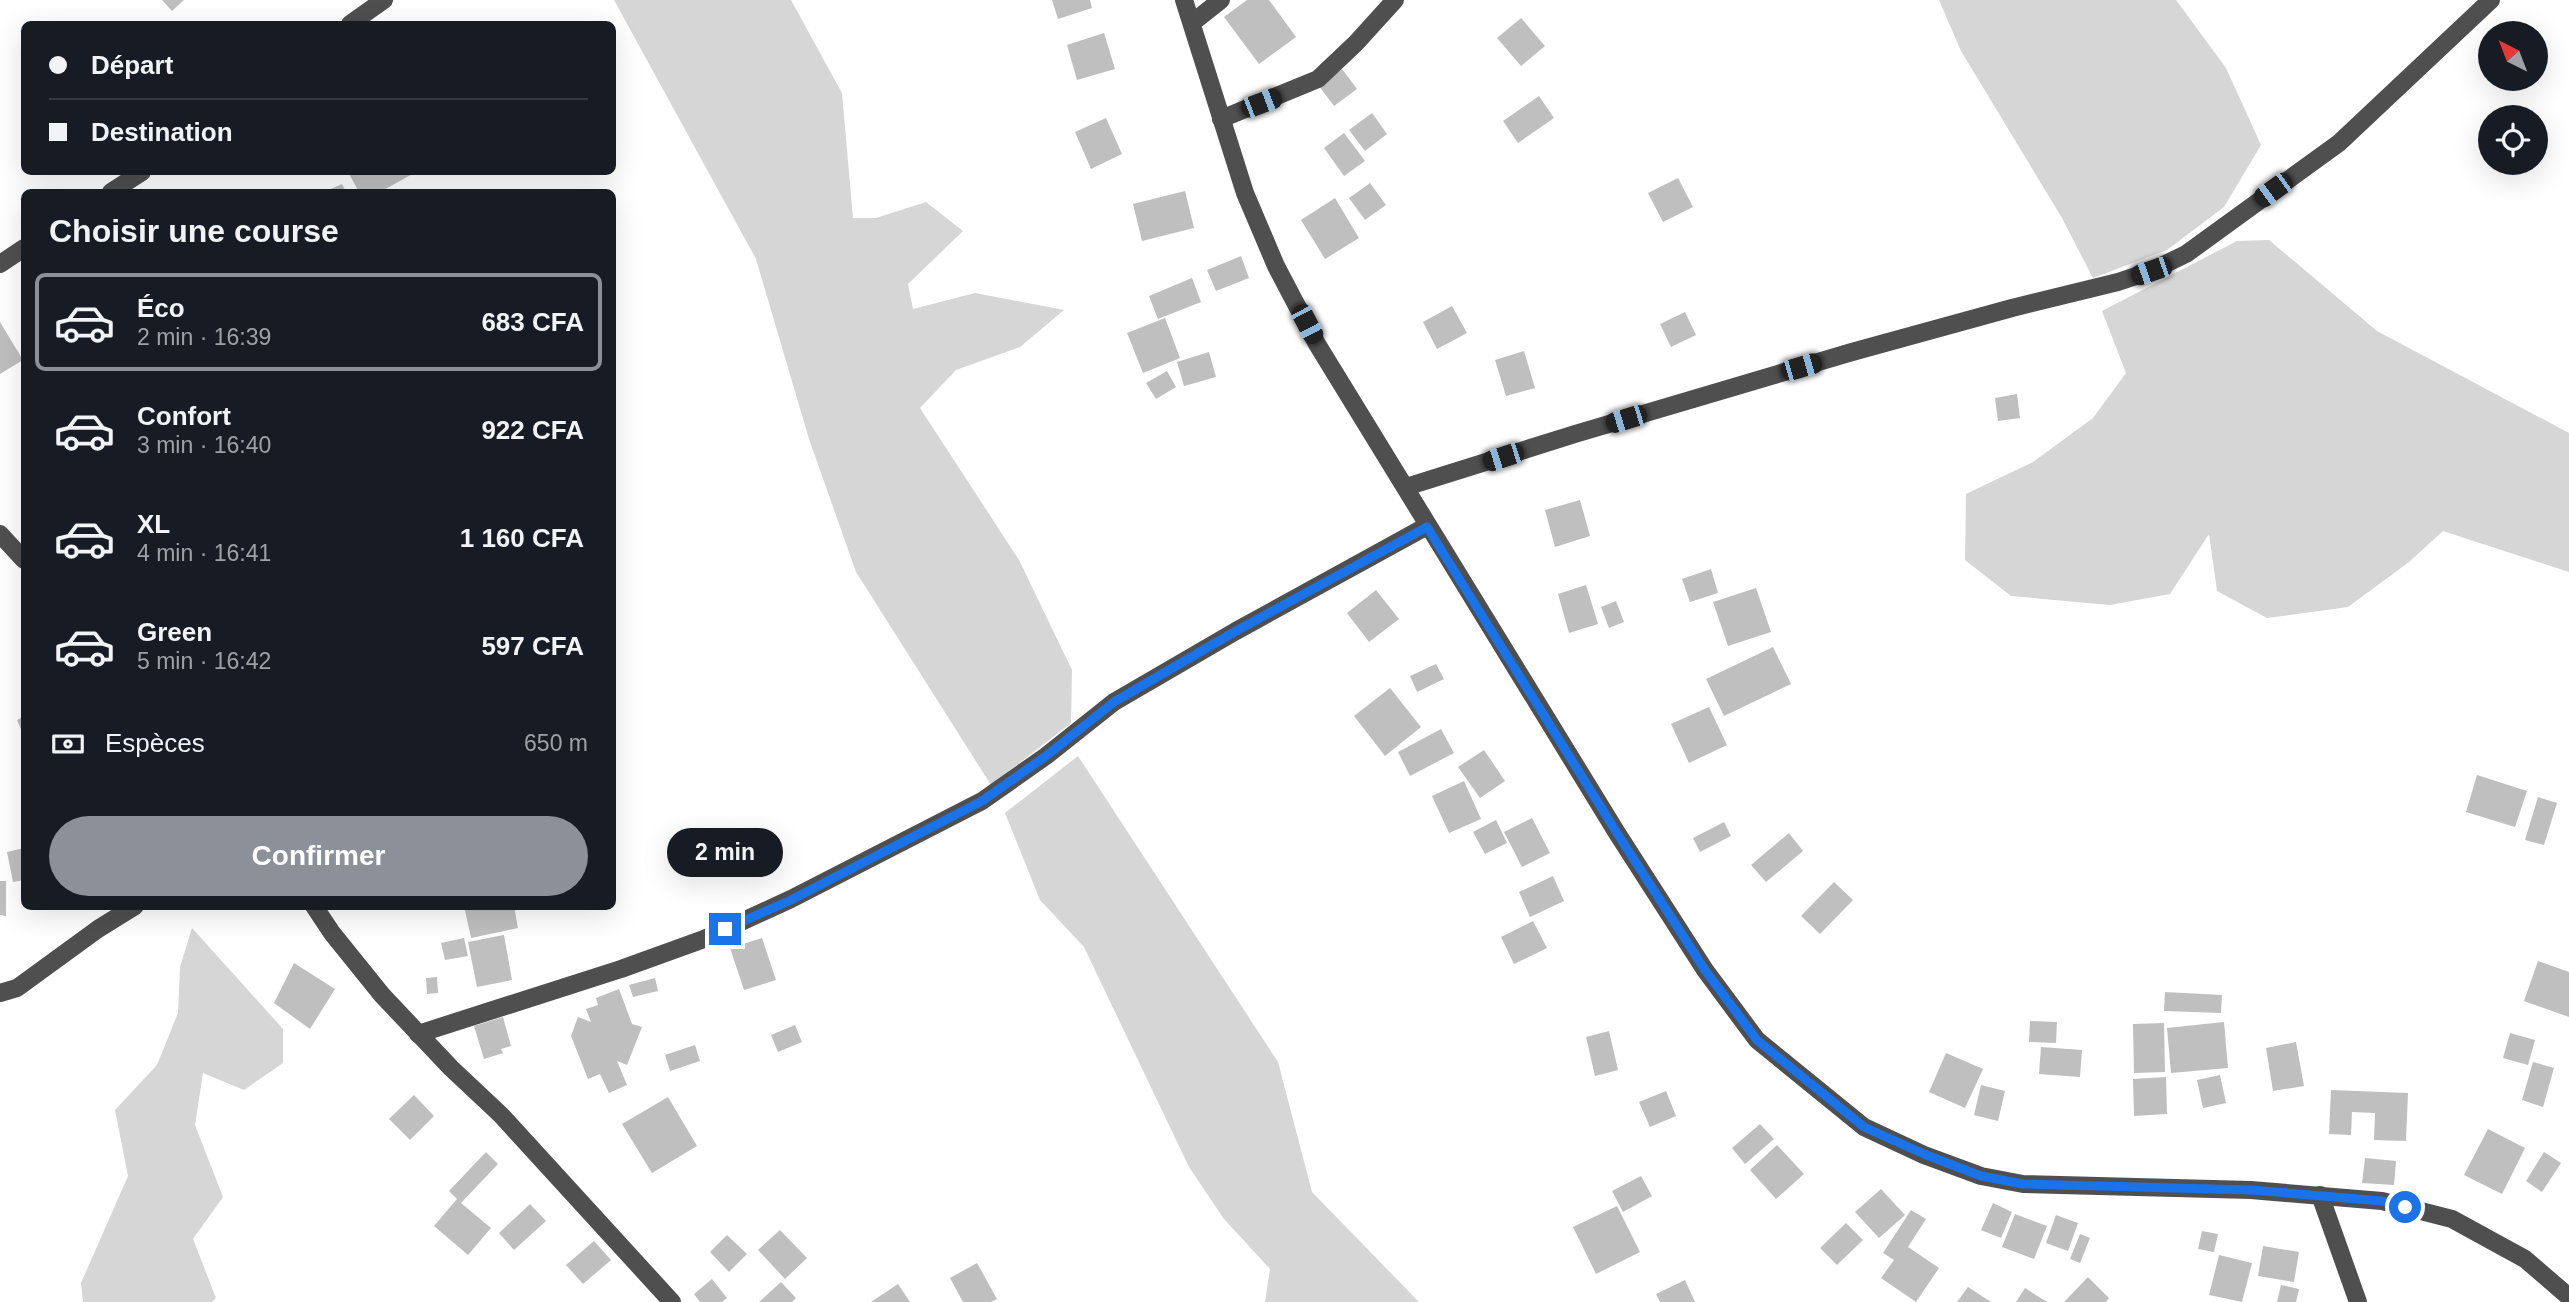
<!DOCTYPE html>
<html lang="fr">
<meta charset="utf-8">
<style>
:root{--surface:#171b24;--page:#20242c;--text:#f1f3f6;--muted:#9ea1a6;--line:#363941;--accent:#8c9099}
body{margin:0;font-family:Helvetica,sans-serif;background:var(--page);color:var(--text);height:100vh;display:flex;flex-direction:column;font-size:26px;white-space:nowrap}
*{box-sizing:border-box;margin:0}
p{font-size:23px;color:var(--muted)}
.icon{flex:none;width:38px;height:38px;fill:none;stroke:currentColor;stroke-width:2;stroke-linecap:round;stroke-linejoin:round}
.map{position:relative;flex:1;overflow:hidden}
.drawer{position:absolute;left:21px;top:189px;width:595px;height:721px;display:flex;flex-direction:column;background:var(--surface);border-radius:10px;box-shadow:0 7px 28px #0002}
.drawer>*{flex:none}
.banner{position:absolute;left:21px;top:21px;width:595px;height:154px;border-radius:10px;box-shadow:0 7px 28px #0002;display:grid;align-content:center;height:154px;padding:0 28px;background:var(--surface)}
.needle{width:46px;rotate:318deg}
.controls{position:absolute;left:2478px;top:21px;display:grid;gap:14px}
.controls a{display:grid;place-items:center;width:70px;height:70px;border-radius:50%;background:var(--surface);box-shadow:0 7px 28px #0002;font-size:35px}
.end{position:absolute;width:32px;height:32px;margin:-16px;border:9px solid #1a73e8;background:#fff;box-shadow:0 0 0 4px #fff}
.from{border-radius:50%}
.bubble{position:absolute;height:49px;border-radius:24px;background:var(--surface);box-shadow:0 7px 28px #0002;font-size:23px;font-weight:700;line-height:49px;text-align:center}
.car{position:absolute;width:21px;height:42px;margin:-21px -10px;border-radius:9px;box-shadow:0 0 5px 2px #0007;background:linear-gradient(#222 24%,#8ab4d8 0 40%,#222 0 76%,#8ab4d8 0 86%,#222 0)}
.banner b{display:flex;align-items:center;gap:24px;height:66px;font-size:26px}
.banner b+b{border-top:2px solid var(--line)}
.banner i{width:18px;height:18px;background:var(--text)}
ul{padding:0;list-style:none}
li{display:flex;align-items:center;gap:21px;height:98px;margin:0 14px 10px;padding:0 14px;border:4px solid transparent;border-radius:10px}
li div{flex:1}
li b{display:block;font-size:26px}
li em{font-style:normal;font-weight:700}
li.active{border-color:var(--accent)}
li>.icon{width:63px;height:63px;stroke-width:1.5}
h2{padding:0 28px;font-size:32px;line-height:84px}
.pay{display:flex;align-items:center;gap:18px;height:77px;padding:0 28px;font-size:26px}
.pay p{margin-inline-start:auto}
.action{display:flex;gap:14px;margin-top:auto;padding:14px 28px}
.action a{flex:1;height:80px;border-radius:42px;background:var(--accent);color:#fff;font-size:28px;font-weight:700;line-height:80px;text-align:center}
.map>svg:first-child{display:block}
.green{fill:#d6d6d6}
.building{fill:#bfbfbf}
.lines{fill:none;stroke-linecap:round;stroke-linejoin:round}
.minor{stroke:#4f4f4f;stroke-width:18}
.route{stroke:#1a73e8;stroke-width:9}
</style>
<div class="map">
<svg width="2569" height="1302" viewBox="0 0 2569 1302">
<rect width="100%" height="100%" fill="#fff"/>
<!-- green -->
<g class="green">
<polygon points="614,0 791,0 842,93 853,218 876,218 926,202 963,231 908,284 913,309 975,293 1064,310 1020,347 956,370 920,408 1019,560 1072,670 1071,723 991,785 856,572 809,439 756,259"/>
<polygon points="1939,0 2176,0 2226,68 2261,145 2224,207 2167,250 2093,278 2062,218 1961,51"/>
<polygon points="2269,240 2377,331 2569,433 2569,572 2443,531 2409,562 2348,607 2267,618 2217,591 2209,534 2170,594 2110,605 2011,596 1965,560 1966,494 2033,462 2093,418 2126,373 2102,311 2237,241"/>
<polygon points="1078,756 1278,1062 1312,1192 1419,1302 1265,1302 1270,1269 1224,1219 1189,1167 1084,947 1040,900 1005,813"/>
<polygon points="192,928 283,1029 283,1063 244,1090 203,1073 195,1125 223,1197 193,1239 216,1298 212,1302 83,1302 81,1283 128,1176 115,1110 157,1065 178,1013 180,967"/>
</g>
<!-- building -->
<g class="building">
<polygon points="162,0 184,0 172,11"/>
<polygon points="1052,0 1090,0 1092,8 1058,19"/>
<polygon points="1247,0 1269,0 1296,37 1259,64 1224,17"/>
<polygon points="1521,18 1545,46 1521,66 1497,38"/>
<polygon points="1104,33 1115,69 1077,80 1067,45"/>
<polygon points="1342,69 1357,89 1334,106 1319,86"/>
<polygon points="1539,96 1554,118 1518,143 1503,121"/>
<polygon points="1372,113 1387,134 1365,151 1349,130"/>
<polygon points="1106,118 1122,154 1091,169 1075,132"/>
<polygon points="1344,133 1365,161 1344,176 1324,148"/>
<polygon points="348,172 416,172 380,192 359,192"/>
<polygon points="1678,178 1693,207 1663,222 1648,193"/>
<polygon points="1370,183 1386,205 1365,220 1349,198"/>
<polygon points="342,184 346,192 324,192"/>
<polygon points="1185,191 1194,228 1142,241 1133,204"/>
<polygon points="1335,198 1359,238 1325,259 1301,220"/>
<polygon points="1241,256 1249,278 1216,291 1207,270"/>
<polygon points="1192,278 1201,302 1158,319 1149,296"/>
<polygon points="1452,306 1467,333 1437,349 1423,322"/>
<polygon points="1685,312 1696,335 1671,347 1660,324"/>
<polygon points="1165,318 1180,358 1143,373 1127,333"/>
<polygon points="0,322 23,360 0,374"/>
<polygon points="1524,351 1535,388 1506,396 1495,360"/>
<polygon points="1209,352 1216,377 1184,386 1177,362"/>
<polygon points="1167,371 1176,387 1156,399 1146,383"/>
<polygon points="2017,394 2020,418 1998,421 1995,398"/>
<polygon points="1580,500 1590,536 1555,547 1545,510"/>
<polygon points="1711,569 1718,593 1690,602 1682,579"/>
<polygon points="1586,585 1598,624 1569,633 1558,594"/>
<polygon points="1756,588 1771,632 1728,646 1713,602"/>
<polygon points="1376,590 1399,619 1369,642 1347,613"/>
<polygon points="1616,601 1624,622 1609,628 1601,607"/>
<polygon points="1773,647 1791,684 1724,716 1706,679"/>
<polygon points="1436,664 1444,679 1417,692 1410,676"/>
<polygon points="1390,688 1421,727 1385,756 1354,716"/>
<polygon points="1709,707 1727,745 1689,763 1671,724"/>
<polygon points="24,716 24,736 17,720"/>
<polygon points="1441,729 1454,753 1410,776 1398,752"/>
<polygon points="1484,750 1505,781 1480,798 1458,767"/>
<polygon points="2477,775 2527,791 2515,827 2466,812"/>
<polygon points="1464,781 1481,819 1449,833 1432,796"/>
<polygon points="2538,797 2557,803 2544,845 2525,840"/>
<polygon points="1532,818 1550,853 1522,867 1504,832"/>
<polygon points="1496,820 1507,843 1485,854 1473,832"/>
<polygon points="1724,822 1731,836 1700,852 1693,838"/>
<polygon points="1789,833 1803,851 1766,882 1751,865"/>
<polygon points="24,848 24,880 13,882 7,852"/>
<polygon points="1553,876 1564,901 1530,917 1519,892"/>
<polygon points="0,881 6,881 6,916 0,915"/>
<polygon points="1834,882 1853,900 1820,934 1801,916"/>
<polygon points="464,906 514,906 518,928 471,938"/>
<polygon points="1533,921 1547,948 1514,964 1501,937"/>
<polygon points="504,935 512,980 477,987 468,942"/>
<polygon points="464,938 468,956 445,960 441,943"/>
<polygon points="762,938 776,980 744,990 730,948"/>
<polygon points="2538,961 2569,972 2569,1017 2524,1001"/>
<polygon points="294,963 335,989 310,1029 274,1003"/>
<polygon points="437,977 438,993 427,994 426,978"/>
<polygon points="655,978 658,991 633,997 629,985"/>
<polygon points="619,989 632,1024 642,1027 627,1065 617,1061 627,1085 609,1093 600,1074 588,1079 571,1036 578,1017 591,1022 586,1009 598,1005 596,998"/>
<polygon points="2165,992 2222,995 2221,1013 2164,1011"/>
<polygon points="503,1017 511,1046 501,1049 503,1053 484,1059 474,1026"/>
<polygon points="2030,1021 2057,1022 2056,1043 2029,1042"/>
<polygon points="2224,1022 2228,1068 2171,1073 2167,1028"/>
<polygon points="2164,1023 2165,1072 2134,1073 2133,1024"/>
<polygon points="795,1025 802,1042 778,1052 771,1035"/>
<polygon points="1609,1031 1618,1070 1595,1076 1586,1037"/>
<polygon points="2510,1033 2535,1040 2528,1065 2503,1058"/>
<polygon points="2296,1042 2304,1086 2273,1091 2266,1048"/>
<polygon points="695,1045 700,1061 670,1071 665,1055"/>
<polygon points="2041,1047 2082,1050 2080,1077 2039,1074"/>
<polygon points="1946,1053 1983,1069 1965,1108 1929,1092"/>
<polygon points="2533,1062 2554,1068 2543,1107 2522,1100"/>
<polygon points="2220,1075 2226,1103 2203,1108 2197,1080"/>
<polygon points="2166,1077 2167,1114 2134,1116 2133,1079"/>
<polygon points="1981,1085 2005,1091 1998,1121 1974,1115"/>
<polygon points="2331,1090 2408,1093 2406,1141 2374,1140 2375,1113 2352,1112 2351,1135 2329,1134"/>
<polygon points="1666,1091 1676,1116 1650,1127 1639,1102"/>
<polygon points="414,1095 434,1116 410,1140 389,1119"/>
<polygon points="668,1097 697,1146 652,1173 622,1124"/>
<polygon points="1760,1124 1774,1139 1745,1164 1732,1148"/>
<polygon points="2488,1129 2525,1148 2502,1194 2464,1175"/>
<polygon points="1777,1145 1804,1174 1776,1199 1750,1170"/>
<polygon points="486,1152 498,1164 461,1203 491,1228 468,1255 434,1226 457,1199 449,1191"/>
<polygon points="2544,1152 2561,1163 2542,1192 2526,1181"/>
<polygon points="2365,1158 2396,1161 2394,1185 2362,1183"/>
<polygon points="1641,1176 1652,1196 1623,1212 1612,1191"/>
<polygon points="1881,1189 1905,1215 1879,1238 1855,1212"/>
<polygon points="1993,1203 2012,1212 2001,1238 1981,1230"/>
<polygon points="530,1204 546,1221 514,1250 499,1233"/>
<polygon points="1617,1206 1640,1252 1596,1274 1573,1227"/>
<polygon points="1911,1210 1926,1219 1908,1247 1939,1268 1916,1302 1881,1278 1894,1260 1883,1253"/>
<polygon points="2015,1214 2047,1226 2034,1259 2002,1247"/>
<polygon points="2056,1215 2078,1223 2068,1251 2046,1243"/>
<polygon points="1846,1223 1863,1240 1837,1265 1820,1248"/>
<polygon points="780,1230 807,1258 785,1279 758,1250"/>
<polygon points="2202,1231 2218,1234 2214,1252 2198,1249"/>
<polygon points="2080,1234 2090,1238 2080,1263 2070,1259"/>
<polygon points="727,1235 747,1254 729,1272 710,1252"/>
<polygon points="594,1241 611,1260 583,1284 566,1265"/>
<polygon points="2263,1246 2299,1252 2294,1282 2258,1276"/>
<polygon points="2219,1255 2252,1263 2242,1302 2209,1295"/>
<polygon points="977,1263 997,1299 991,1302 963,1302 950,1278"/>
<polygon points="2088,1277 2109,1298 2106,1302 2064,1302"/>
<polygon points="712,1279 727,1298 722,1302 700,1302 694,1294"/>
<polygon points="1685,1280 1695,1302 1660,1302 1656,1294"/>
<polygon points="781,1282 796,1298 792,1302 759,1302"/>
<polygon points="898,1284 910,1302 871,1302"/>
<polygon points="2281,1285 2299,1289 2296,1302 2277,1302"/>
<polygon points="1968,1287 1991,1302 1957,1302"/>
<polygon points="2025,1288 2047,1302 2016,1302"/>
</g>
<g class="lines">
<!-- minor -->
<g class="minor">
<polyline points="1184,0 1245,193 1276,266 1317,344 1617,833 1705,970 1757,1040 1864,1127 1924,1155 1981,1176 2023,1184 2251,1190 2382,1201 2452,1219 2525,1259 2569,1297"/>
<polyline points="1192,23 1221,0"/>
<polyline points="350,24 384,0"/>
<polyline points="1221,119 1318,79 1356,43 1395,0"/>
<polyline points="111,192 142,172"/>
<polyline points="0,264 24,248"/>
<polyline points="1406,487 1575,434 1852,352 2012,308 2118,282 2151,271 2186,254 2339,143 2491,0"/>
<polyline points="0,534 24,560"/>
<polyline points="314,906 332,933 382,995 451,1068 501,1115 672,1302"/>
<polyline points="0,993 17,988 98,929 135,906"/>
<polyline points="418,1034 621,969 704,939 791,899 982,801 1046,756 1114,702 1236,631 1427,526"/>
<polyline points="2320,1195 2358,1302"/>
</g>
</g>
<g class="lines">
<!-- route -->
<polyline class="route" points="725,929 791,900 982,801 1046,756 1114,702 1236,631 1427,527 1617,833 1705,970 1757,1040 1864,1127 1924,1154 1981,1176 2023,1184 2251,1190 2382,1201 2405,1207"/>
</g>
</svg>
<div class="controls">
<a><svg class="needle" viewBox="-14 -14 28 28"><path d="M0-13l5 13h-10z" fill="#e53935"/><path d="M0 13l5-13h-10z" fill="#9ea1a6"/></svg></a>
<a><svg class="icon" aria-label="locate" viewBox="0 0 24 24"><circle cx="12" cy="12" r="6"/><path d="M12 2v4M12 18v4M2 12h4M18 12h4"/></svg></a>
</div>
<i class="end from" style="left:2405px;top:1207px"></i>
<i class="end" style="left:725px;top:929px"></i>
<div class="bubble" style="left:667px;top:828px;width:116px">2 min</div>
<i class="car" style="left:1261px;top:103px;rotate:69deg"></i>
<i class="car" style="left:2273px;top:190px;rotate:234deg"></i>
<i class="car" style="left:2151px;top:271px;rotate:251deg"></i>
<i class="car" style="left:1307px;top:324px;rotate:152deg"></i>
<i class="car" style="left:1801px;top:367px;rotate:74deg"></i>
<i class="car" style="left:1626px;top:419px;rotate:253deg"></i>
<i class="car" style="left:1503px;top:457px;rotate:252deg"></i>
<div class="banner">
<b><i class="from"></i>Départ</b>
<b><i></i>Destination</b>
</div>
<section class="drawer">
<h2>Choisir une course</h2>
<ul>
<li class="active"><svg class="icon" aria-label="car" viewBox="0 0 24 24"><path d="M5 17H2v-5l4-1 3-4h7l3 4 3 1v5h-3M9 17h6M6 11h13"/><circle cx="7" cy="17" r="2"/><circle cx="17" cy="17" r="2"/></svg><div><b>Éco</b><p>2 min · 16:39</p></div><em>683 CFA</em></li>
<li><svg class="icon" aria-label="car" viewBox="0 0 24 24"><path d="M5 17H2v-5l4-1 3-4h7l3 4 3 1v5h-3M9 17h6M6 11h13"/><circle cx="7" cy="17" r="2"/><circle cx="17" cy="17" r="2"/></svg><div><b>Confort</b><p>3 min · 16:40</p></div><em>922 CFA</em></li>
<li><svg class="icon" aria-label="car" viewBox="0 0 24 24"><path d="M5 17H2v-5l4-1 3-4h7l3 4 3 1v5h-3M9 17h6M6 11h13"/><circle cx="7" cy="17" r="2"/><circle cx="17" cy="17" r="2"/></svg><div><b>XL</b><p>4 min · 16:41</p></div><em>1 160 CFA</em></li>
<li><svg class="icon" aria-label="car" viewBox="0 0 24 24"><path d="M5 17H2v-5l4-1 3-4h7l3 4 3 1v5h-3M9 17h6M6 11h13"/><circle cx="7" cy="17" r="2"/><circle cx="17" cy="17" r="2"/></svg><div><b>Green</b><p>5 min · 16:42</p></div><em>597 CFA</em></li>
</ul>
<div class="pay"><svg class="icon" aria-label="cash" viewBox="0 0 24 24"><path d="M3 7h18v10H3z"/><circle cx="12" cy="12" r="2"/></svg>Espèces<p>650 m</p></div>
<div class="action"><a>Confirmer</a></div>
</section>
</div>
